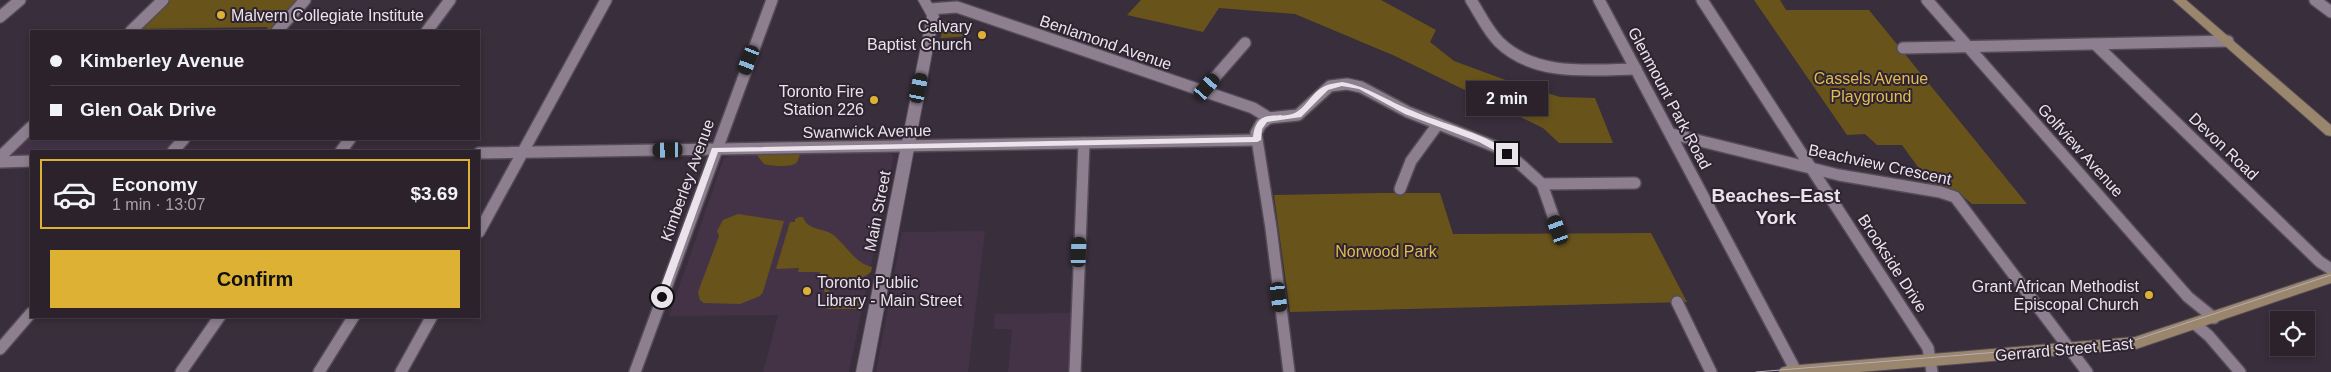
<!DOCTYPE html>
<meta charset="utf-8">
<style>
:root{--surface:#2b222c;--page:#332a34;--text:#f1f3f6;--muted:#a6a4a9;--line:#473f48;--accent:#ddb133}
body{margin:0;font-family:Helvetica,sans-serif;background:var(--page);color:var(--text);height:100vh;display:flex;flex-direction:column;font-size:19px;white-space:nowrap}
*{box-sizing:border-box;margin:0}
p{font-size:16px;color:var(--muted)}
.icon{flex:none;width:28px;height:28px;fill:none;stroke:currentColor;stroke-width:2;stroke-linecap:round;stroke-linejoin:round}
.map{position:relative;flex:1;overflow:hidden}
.sheet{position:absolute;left:30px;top:150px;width:450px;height:168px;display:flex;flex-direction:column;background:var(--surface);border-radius:0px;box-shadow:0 2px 8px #0003,0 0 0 1px var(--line)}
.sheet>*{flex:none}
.guide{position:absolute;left:30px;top:30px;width:450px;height:110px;border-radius:0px;box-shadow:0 2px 8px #0003,0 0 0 1px var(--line);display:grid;align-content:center;height:110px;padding:0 20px;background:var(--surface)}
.tools{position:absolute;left:2270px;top:311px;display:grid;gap:10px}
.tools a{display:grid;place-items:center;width:45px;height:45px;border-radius:0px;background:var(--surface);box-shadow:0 2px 8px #0003,0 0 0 1px var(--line);font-size:25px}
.end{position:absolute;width:22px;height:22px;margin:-11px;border:6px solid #eae3ec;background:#111;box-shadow:0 0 0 2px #111}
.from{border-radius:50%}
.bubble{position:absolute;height:35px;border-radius:0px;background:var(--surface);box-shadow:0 2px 8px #0003,0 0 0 1px var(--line);font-size:16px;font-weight:700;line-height:35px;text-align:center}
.car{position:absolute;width:15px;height:30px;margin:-15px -8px;border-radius:6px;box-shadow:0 0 4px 1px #0007;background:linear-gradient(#222 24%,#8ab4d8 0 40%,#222 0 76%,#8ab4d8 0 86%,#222 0)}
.guide b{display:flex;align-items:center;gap:18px;height:48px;font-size:19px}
.guide b+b{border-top:1px solid var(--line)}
.guide i{width:12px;height:12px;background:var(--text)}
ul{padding:9px 0 0;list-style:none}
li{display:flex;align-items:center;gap:15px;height:70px;margin:0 10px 8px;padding:0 10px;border:2px solid var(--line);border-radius:0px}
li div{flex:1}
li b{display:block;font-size:19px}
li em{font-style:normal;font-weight:700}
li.on{border-color:var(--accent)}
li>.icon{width:45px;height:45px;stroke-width:1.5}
.primary-button{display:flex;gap:10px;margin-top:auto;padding:10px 20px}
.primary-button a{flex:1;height:58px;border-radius:0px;background:var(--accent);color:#111;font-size:20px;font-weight:700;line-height:58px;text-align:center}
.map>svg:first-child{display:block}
.built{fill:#443347}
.green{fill:#68541b}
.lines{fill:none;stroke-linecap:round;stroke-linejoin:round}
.minor-casing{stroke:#554b57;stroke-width:14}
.tertiary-casing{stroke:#554b57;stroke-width:2}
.secondary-casing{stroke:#554b57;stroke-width:2}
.minor{stroke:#8d7f8f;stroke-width:11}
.tertiary{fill:#8d7f8f;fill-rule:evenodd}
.secondary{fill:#9a856d;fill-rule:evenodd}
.tram{stroke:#b5adb7;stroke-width:1}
.route{fill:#eae3ec}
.poi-dot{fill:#ddb133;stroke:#2f2431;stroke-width:2}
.labels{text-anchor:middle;stroke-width:4;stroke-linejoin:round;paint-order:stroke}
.poi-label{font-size:16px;fill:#eae3ec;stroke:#2f2431;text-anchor:end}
.street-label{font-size:16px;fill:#eae3ec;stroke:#2f2431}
.park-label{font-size:16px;fill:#e3bb50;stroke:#2f2431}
.quarter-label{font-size:19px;font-weight:bold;fill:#eae3ec;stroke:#2f2431}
</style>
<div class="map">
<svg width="2331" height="372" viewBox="0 0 2331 372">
<rect width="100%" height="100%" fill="#392e3b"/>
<!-- built -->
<g class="built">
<polygon points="31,135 31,139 176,139 164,151 31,151 31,157 14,157 14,152"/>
<polygon points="885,152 892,154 893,158 849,372 763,372 778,315 669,316 724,158 733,155"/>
<polygon points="985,231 968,372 876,372 902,232"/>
<polygon points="1071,313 1069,372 1008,372 1012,329 994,329 995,314"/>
</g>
<!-- green -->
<g class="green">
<polygon points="170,0 299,0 272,31 265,31 268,27 140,29"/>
<polygon points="1141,0 1381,0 1436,30 1430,42 1454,61 1511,82 1560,97 1595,98 1613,143 1559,143 1543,128 1395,56 1295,14 1219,8 1203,32 1127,15"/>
<polygon points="1754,0 1780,0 1786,10 1869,10 2027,204 1972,204 1958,192 1931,185 1902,145 1877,145 1865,134 1847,135"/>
<polygon points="943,20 949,24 947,27 971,36 941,38"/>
<path d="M800 154C799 156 799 159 797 162 793 168 770 166 764 164L757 155Z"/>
<polygon points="1381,193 1440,193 1453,234 1651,233 1687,302 1290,312 1274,195"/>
<polygon points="738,214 784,221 763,292 760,296 740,304 704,303 700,300 698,292 719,236 717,231 723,220"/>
<path d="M799 217H803C807 230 822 228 832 234 846 244 854 263 872 267L871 272C857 282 847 287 830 288L829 292H824L826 281 819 280 820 272H798L799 268 776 269 790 222H795V219Z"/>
<polygon points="853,294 864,304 863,309 827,309 828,302 851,302"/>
</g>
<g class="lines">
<defs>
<g id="minor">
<path d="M1471 0C1480 14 1487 30 1499 42 1535 77 1590 70 1636 69"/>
<polyline points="1599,0 1796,371"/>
<polyline points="1702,0 1928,348 1932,372"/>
<polyline points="1927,0 2188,297 2214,318"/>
<polyline points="2315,0 2331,12"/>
<polyline points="930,9 957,7 1253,108 1269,118"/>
<polyline points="0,17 20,0"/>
<polyline points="131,31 163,0"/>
<polyline points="277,31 305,0"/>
<polyline points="427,31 450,0"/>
<polyline points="2095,44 2320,262 2331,269"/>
<polyline points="1903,48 2228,41"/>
<polyline points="1203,91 1245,43"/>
<polyline points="1269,118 1298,115 1330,86 1347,84 1361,87 1408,112 1496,147 1519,163 1542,184 1558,230"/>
<polyline points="1269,118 1261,124 1256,133 1271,228 1289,372"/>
<polyline points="1672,134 1839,175 1940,192 1955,197 2087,372"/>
<polyline points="173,151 184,139"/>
<polyline points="341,151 350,139"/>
<polyline points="479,153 1257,140"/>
<polyline points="0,157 31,127"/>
<polyline points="0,162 31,161"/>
<polyline points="1542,184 1635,183"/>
<polyline points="1400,189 1411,161 1438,124"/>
<polyline points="479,232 606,0"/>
<polyline points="1677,302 1711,372"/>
<polyline points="2195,324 2209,336 2240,372"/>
<polyline points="0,349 31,313"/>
<polyline points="181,372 220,316"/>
<polyline points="319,372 354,316"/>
<polyline points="401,372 432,316"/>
<polyline points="635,372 772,0"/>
<polyline points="1075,372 1084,143"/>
</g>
<polygon id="tertiary" points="918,0 930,0 939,16 872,372 856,372 927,16"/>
<g id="secondary">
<polygon points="2173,0 2186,0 2331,125 2331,136 2326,135"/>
<polygon points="2331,272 2331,283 2136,349 1860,372 1779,372 1781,368 1787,366 2135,337"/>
</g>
</defs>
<!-- minor casing -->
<use href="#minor" class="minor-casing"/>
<!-- tertiary casing -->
<use href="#tertiary" class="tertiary-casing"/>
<!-- secondary casing -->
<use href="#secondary" class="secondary-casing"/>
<!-- minor -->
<use href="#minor" class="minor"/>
<!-- tertiary -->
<use href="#tertiary" class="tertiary"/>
<!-- secondary -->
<use href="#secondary" class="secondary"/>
<!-- tram -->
<polyline class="tram" points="1756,372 2132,341 2331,275"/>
</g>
<!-- route -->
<path class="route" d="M1342 82C1370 87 1387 101 1413 111 1439 123 1492 135 1511 154L1505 156 1479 142 1405 114 1359 89 1342 86 1328 90 1301 117 1267 122 1262 129 1261 140 1257 142 718 152 666 297 662 300 657 297 712 148 1253 137C1257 103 1282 123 1298 111 1307 105 1313 92 1323 87 1328 84 1337 83 1342 82Z"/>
<!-- markers -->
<g class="poi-dot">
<circle cx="221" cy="15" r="5"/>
<circle cx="982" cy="35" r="5"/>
<circle cx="874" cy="100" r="5"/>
<circle cx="807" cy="291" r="5"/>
<circle cx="2149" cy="295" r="5"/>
</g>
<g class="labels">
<!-- poi labels -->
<g class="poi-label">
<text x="231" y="21" text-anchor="start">Malvern Collegiate Institute</text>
<text x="972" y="32">Calvary<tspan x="972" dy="18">Baptist Church</tspan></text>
<text x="864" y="97">Toronto Fire<tspan x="864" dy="18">Station 226</tspan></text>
<text x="817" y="288" text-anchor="start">Toronto Public<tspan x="817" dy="18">Library - Main Street</tspan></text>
<text x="2139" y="292">Grant African Methodist<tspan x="2139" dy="18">Episcopal Church</tspan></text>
</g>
<!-- street labels -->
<g class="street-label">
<text transform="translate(1106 42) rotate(19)" y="6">Benlamond Avenue</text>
<text transform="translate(1670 98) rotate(62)" y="6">Glenmount Park Road</text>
<text transform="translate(867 131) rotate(-1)" y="6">Swanwick Avenue</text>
<text transform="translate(2224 146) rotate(44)" y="6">Devon Road</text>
<text transform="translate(2081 150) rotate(48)" y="6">Golfview Avenue</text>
<text transform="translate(1880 164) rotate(12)" y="6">Beachview Crescent</text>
<text transform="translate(687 180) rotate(-70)" y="6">Kimberley Avenue</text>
<text transform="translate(877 211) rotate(-79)" y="6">Main Street</text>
<text transform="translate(1893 263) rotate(57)" y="6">Brookside Drive</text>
<text transform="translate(2064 349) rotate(-5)" y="6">Gerrard Street East</text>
</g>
<!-- park labels -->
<g class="park-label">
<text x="1871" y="84">Cassels Avenue<tspan x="1871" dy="18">Playground</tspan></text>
<text x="1386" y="257">Norwood Park</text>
</g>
<!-- quarter labels -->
<g class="quarter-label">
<text x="1776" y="202">Beaches–East<tspan x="1776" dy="22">York</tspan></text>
</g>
</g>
</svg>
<div class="tools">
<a><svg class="icon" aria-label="locate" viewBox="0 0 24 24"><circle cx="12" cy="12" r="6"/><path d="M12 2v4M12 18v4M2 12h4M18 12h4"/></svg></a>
</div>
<i class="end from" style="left:662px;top:297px"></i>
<i class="end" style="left:1507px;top:154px"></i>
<div class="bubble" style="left:1466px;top:81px;width:82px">2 min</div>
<i class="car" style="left:749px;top:60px;rotate:201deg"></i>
<i class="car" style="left:1207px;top:87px;rotate:41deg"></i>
<i class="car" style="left:919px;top:88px;rotate:11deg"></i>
<i class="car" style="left:668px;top:150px;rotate:269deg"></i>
<i class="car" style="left:1558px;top:230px;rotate:340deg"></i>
<i class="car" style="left:1079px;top:252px;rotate:2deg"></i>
<i class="car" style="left:1279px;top:297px;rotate:173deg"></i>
<div class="guide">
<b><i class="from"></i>Kimberley Avenue</b>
<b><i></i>Glen Oak Drive</b>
</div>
<section class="sheet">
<ul>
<li class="on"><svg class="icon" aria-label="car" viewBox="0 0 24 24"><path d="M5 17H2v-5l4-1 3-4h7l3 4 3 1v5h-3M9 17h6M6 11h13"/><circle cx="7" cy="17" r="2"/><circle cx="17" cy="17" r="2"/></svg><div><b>Economy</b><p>1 min · 13:07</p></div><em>$3.69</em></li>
</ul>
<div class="primary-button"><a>Confirm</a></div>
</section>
</div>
